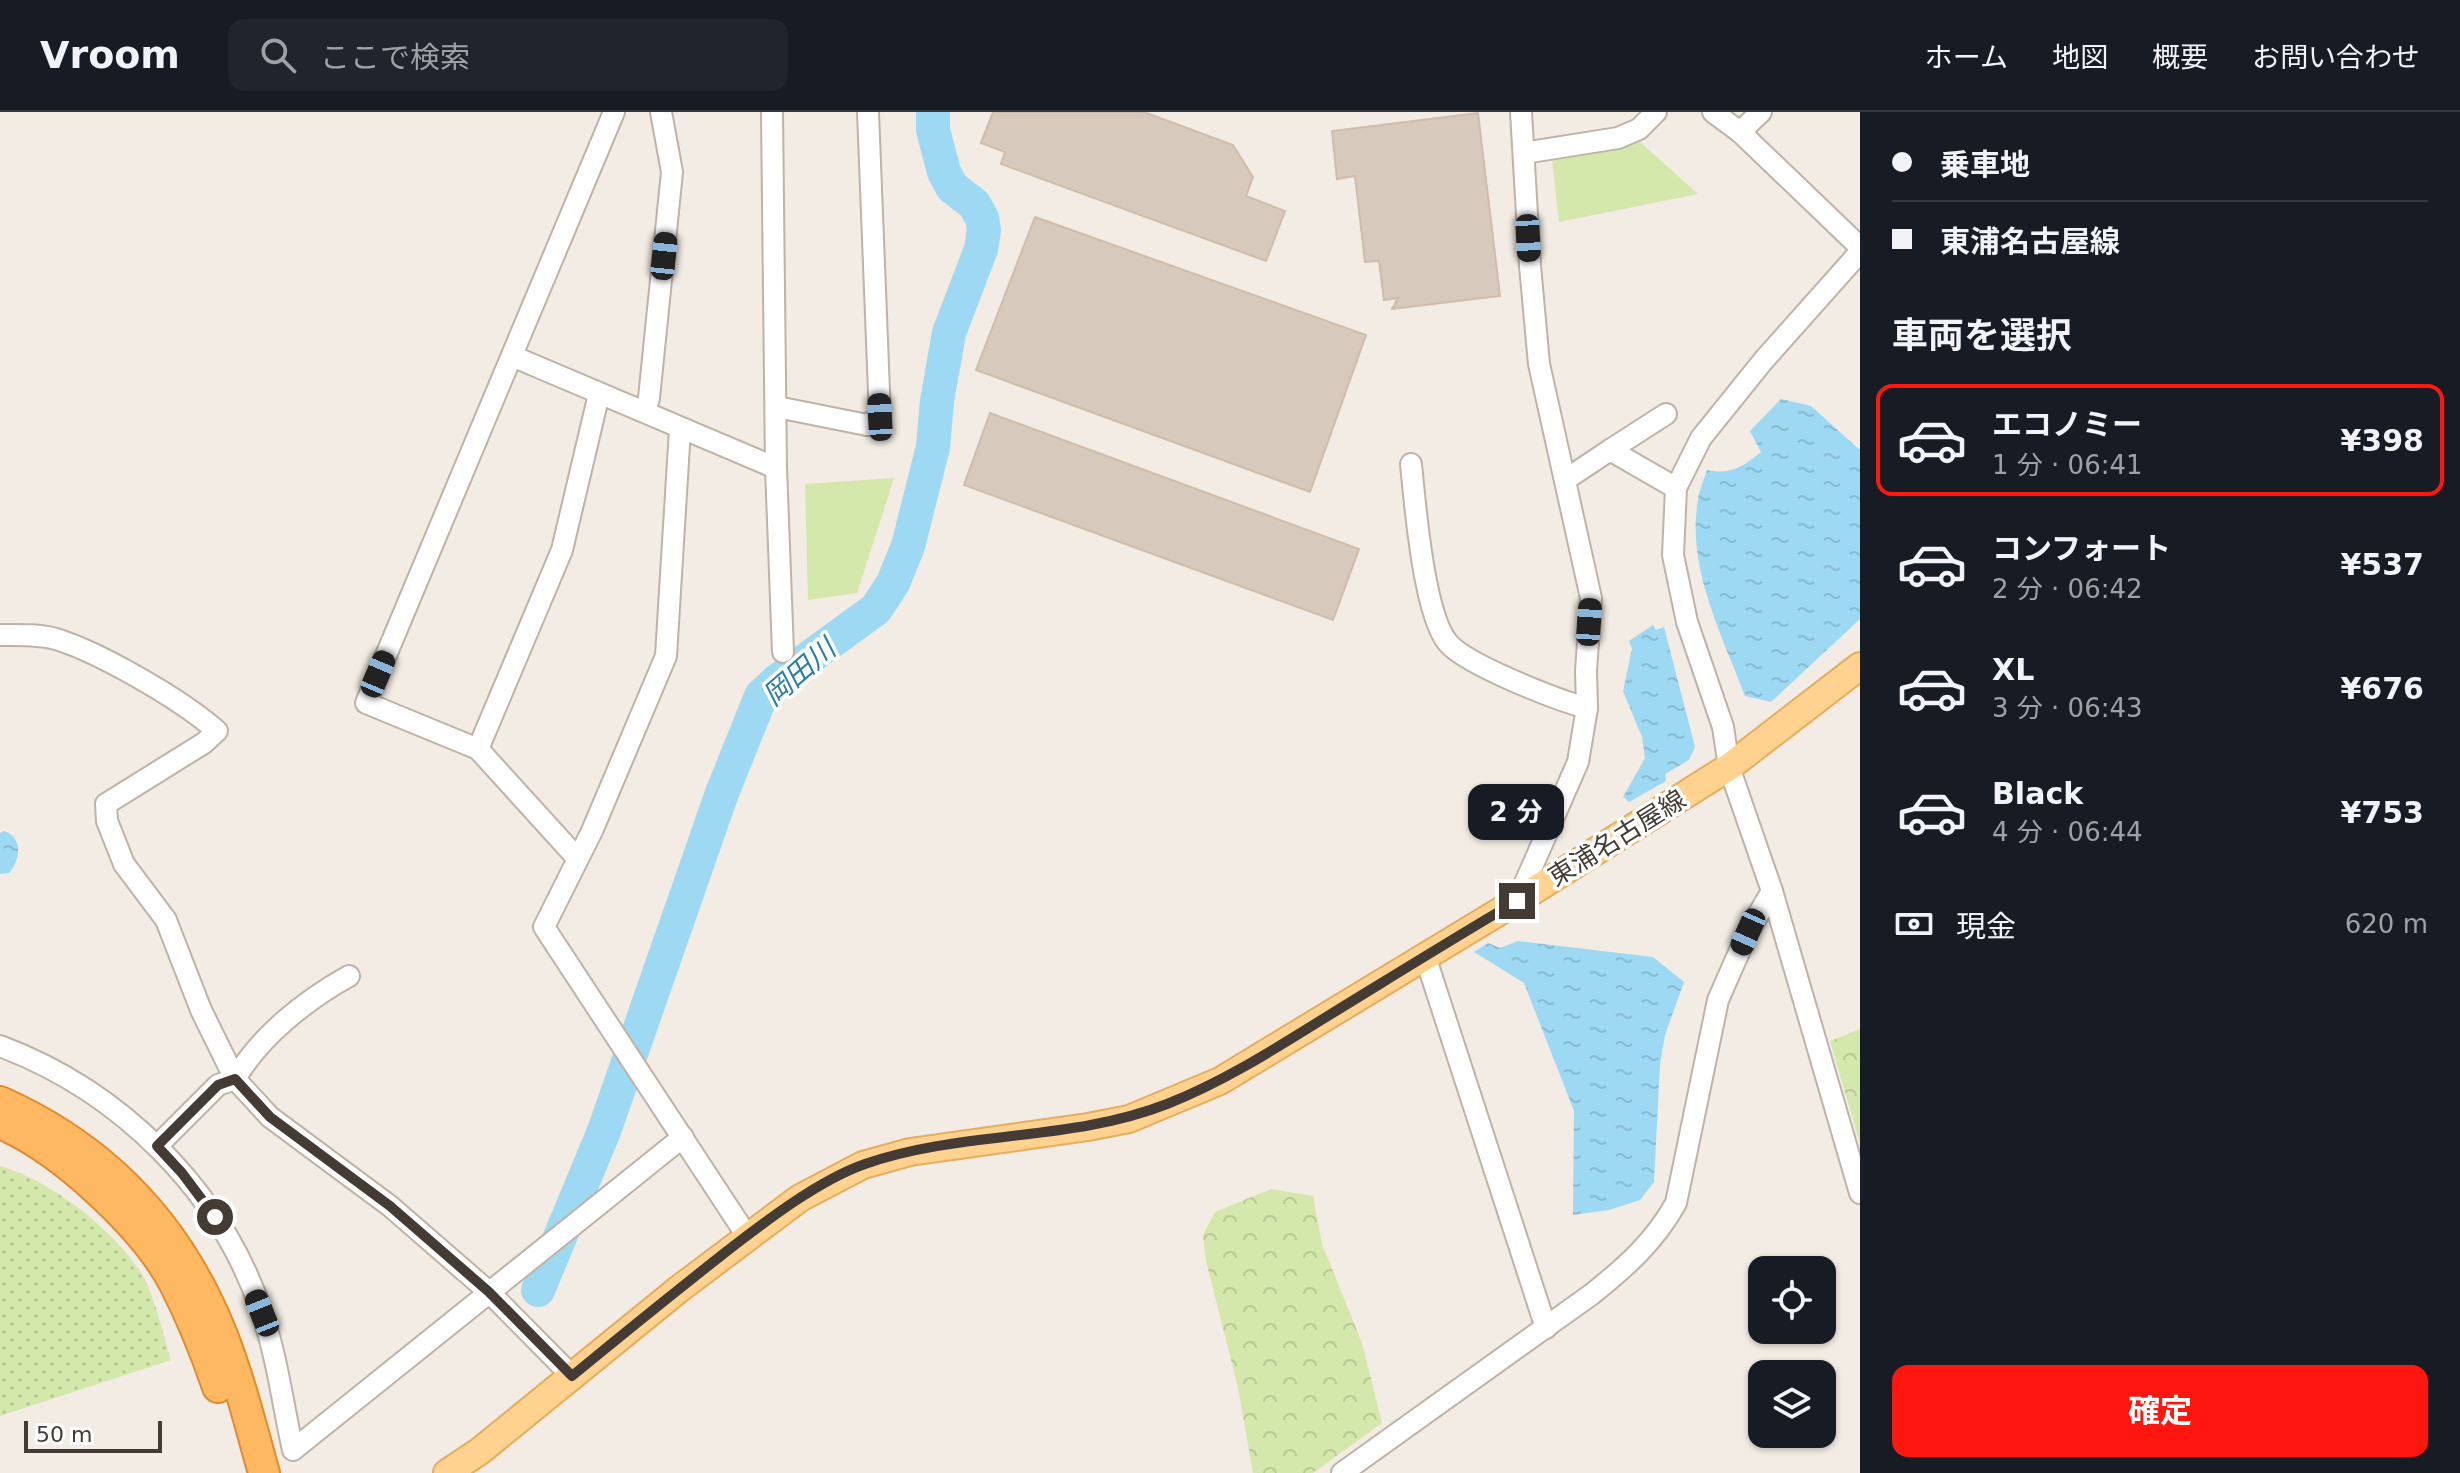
<!DOCTYPE html>
<html lang="ja">
<meta charset="utf-8">
<style>
:root{--surface:#171b24;--page:#20242c;--text:#f1f3f6;--muted:#9ea1a6;--line:#363941;--accent:#ff160e}
body{margin:0;font-family:"DejaVu Sans","Noto Sans JP",sans-serif;background:var(--page);color:var(--text);height:100vh;display:flex;flex-direction:column;font-size:30px;white-space:nowrap}
*{box-sizing:border-box;margin:0}
p{font-size:26px;color:var(--muted)}
.icon{flex:none;width:44px;height:44px;fill:none;stroke:currentColor;stroke-width:2;stroke-linecap:round;stroke-linejoin:round}
.map{position:relative;flex:1;overflow:hidden}
.drawer{display:flex;flex-direction:column;background:var(--surface);width:600px}
.drawer>*{flex:none}
.banner{display:grid;align-content:center;height:176px;padding:0 32px;background:var(--surface)}
.controls{position:absolute;left:1748px;top:1144px;display:grid;gap:16px}
.controls a{display:grid;place-items:center;width:88px;height:88px;border-radius:16px;background:var(--surface);box-shadow:0 2px 6px #0004;font-size:40px}
.scale{position:absolute;left:24px;bottom:20px;width:138px;box-sizing:border-box;padding-left:8px;border:4px solid #443c34;border-top:0;font-size:22px;line-height:28px;white-space:nowrap;color:#443c34;-webkit-text-stroke:6px #fff;paint-order:stroke}
.end{position:absolute;width:36px;height:36px;margin:-18px;border:10px solid #443c34;background:#fff;box-shadow:0 0 0 4px #fff}
.from{border-radius:50%}
.bubble{position:absolute;height:56px;border-radius:16px;background:var(--surface);box-shadow:0 2px 6px #0004;font-size:26px;font-weight:700;line-height:56px;text-align:center}
.car{position:absolute;width:24px;height:48px;margin:-24px -12px;border-radius:10px;box-shadow:0 0 6px 2px #0007;background:linear-gradient(#222 24%,#8ab4d8 0 40%,#222 0 76%,#8ab4d8 0 86%,#222 0)}
.banner b{display:flex;align-items:center;gap:28px;height:76px;font-size:30px}
.banner b+b{border-top:2px solid var(--line)}
.banner i{width:20px;height:20px;background:var(--text)}
ul{padding:0;list-style:none}
li{display:flex;align-items:center;gap:24px;height:112px;margin:0 16px 12px;padding:0 16px;border:4px solid transparent;border-radius:16px}
li div{flex:1}
li b{display:block;font-size:30px}
li em{font-style:normal;font-weight:700}
li.on{border-color:var(--accent)}
li>.icon{width:72px;height:72px;stroke-width:1.5}
h2{padding:0 32px;font-size:36px;line-height:96px}
.pay{display:flex;align-items:center;gap:20px;height:88px;padding:0 32px;font-size:30px}
.pay p{margin-inline-start:auto}
.primary-button{display:flex;gap:16px;margin-top:auto;padding:16px 32px}
.primary-button a{flex:1;height:92px;border-radius:16px;background:var(--accent);color:#fff;font-size:32px;font-weight:700;line-height:92px;text-align:center}
header{display:flex;align-items:center;gap:48px;box-sizing:border-box;height:112px;padding:0 40px;background:var(--surface);border-bottom:2px solid var(--line)}
header strong{font-size:38px}
nav{display:flex;gap:44px;margin-inline-start:auto;font-size:28px}
.search{width:560px;height:72px;background:var(--page);display:flex;align-items:center;gap:20px;box-sizing:border-box;padding:0 28px;border-radius:16px;color:var(--muted);font-size:30px}
main{display:flex;flex:1;min-height:0}
.map>svg:first-child{display:block}
.grass{fill:url(#grass-dots)}
.forest{fill:url(#forest-crowns)}
.park{fill:#d4e8ab}
.water{fill:url(#water-ripples)}
.lines{fill:none;stroke-linecap:round;stroke-linejoin:round}
.river{stroke:#9dd9f2;stroke-width:34}
.building{fill:#d7c9bc;stroke:#cfbdac;stroke-width:2}
.minor-casing{stroke:#beb3a6;stroke-width:24}
.major-casing{stroke:#e6ad5e;stroke-width:30}
.highway-casing{stroke:#e18b2f;stroke-width:34}
.minor{stroke:#fff;stroke-width:20}
.major{stroke:#ffd290;stroke-width:26}
.highway{stroke:#ffb862;stroke-width:30}
.route{stroke:#443c34;stroke-width:10}
.labels{text-anchor:middle;stroke-width:7;stroke-linejoin:round;paint-order:stroke}
.street-label{font-size:26px;fill:#443c34;stroke:#fff}
.water-label{font-size:28px;font-style:italic;fill:#287da2;stroke:#fff}
</style>
<header>
<strong>Vroom</strong>
<div class="search"><svg class="icon" aria-label="search" viewBox="0 0 24 24"><circle cx="10" cy="10" r="6"/><path d="M15 15l6 6"/></svg>ここで検索</div>
<nav><a>ホーム</a><a>地図</a><a>概要</a><a>お問い合わせ</a></nav>
</header>
<main>
<div class="map">
<svg width="1860" height="1361" viewBox="0 0 1860 1361">
<defs>
<pattern id="grass-dots" width="8" height="8" patternUnits="userSpaceOnUse" patternTransform="scale(2)"><rect width="8" height="8" fill="#d4e8ab"/><path d="M2 2h.1M6 6h.1" fill="none" stroke="#b7c894" stroke-width="1.8" stroke-linecap="round"/></pattern>
<pattern id="forest-crowns" width="20" height="18" patternUnits="userSpaceOnUse" patternTransform="scale(2)"><rect width="20" height="18" fill="#d4e8ab"/><path d="M2 6a3 3 0 1 1 6 0M12 15a3 3 0 1 1 6 0" fill="none" stroke="#b7c894"/></pattern>
<pattern id="water-ripples" width="26" height="14" patternUnits="userSpaceOnUse" patternTransform="scale(2)"><rect width="26" height="14" fill="#9dd9f2"/><path d="M2 4q2-2 4 0t4 0M15 11q2-2 4 0t4 0" fill="none" stroke="#88bbd0"/></pattern>
</defs>
<rect width="100%" height="100%" fill="#f2ece4"/>
<!-- grass -->
<path class="grass" d="M0 1054C50 1068 113 1117 141 1161 153 1179 164 1225 171 1248L0 1304Z"/>
<!-- forest -->
<g class="forest">
<polygon points="1860,917 1860,1031 1830,929"/>
<polygon points="1271,1077 1313,1084 1322,1132 1362,1231 1382,1311 1313,1361 1253,1361 1238,1276 1206,1149 1203,1123 1215,1100"/>
</g>
<!-- park -->
<g class="park">
<polygon points="1639,29 1698,82 1559,110 1551,39 1620,35"/>
<polygon points="894,366 857,481 808,488 805,372"/>
</g>
<!-- water -->
<g class="water">
<path d="M1781 287 1811 294 1860 338V507L1771 590 1745 584C1722 523 1686 455 1698 388 1699 378 1704 368 1707 358 1730 363 1743 355 1761 340L1750 319Z"/>
<polygon points="1653,513 1656,518 1664,515 1695,635 1689,648 1665,662 1666,669 1629,690 1623,685 1645,646 1642,625 1623,579 1632,537 1629,529"/>
<path d="M4 719C24 726 20 748 9 761L0 762V721Z"/>
<polygon points="1518,829 1653,845 1684,870 1665,923 1660,952 1654,1070 1640,1088 1609,1098 1573,1103 1574,999 1524,871 1474,840 1488,831 1500,836"/>
</g>
<g class="lines">
<!-- river -->
<polyline class="river" points="538,1178 604,1019 722,681 761,584 777,569 876,497 893,471 908,434 933,335 937,289 949,221 981,137 984,118 982,106 974,92 952,75 944,60 933,18 933,0"/>
</g>
<!-- building -->
<g class="building">
<polygon points="993,0 1144,0 1233,33 1253,65 1246,84 1285,99 1266,149 1001,52 1005,40 981,31"/>
<polygon points="1478,1 1500,184 1392,197 1398,186 1384,188 1379,149 1365,150 1355,64 1337,67 1332,19"/>
<polygon points="1035,105 1366,223 1310,380 976,258"/>
<polygon points="990,301 1359,437 1333,508 964,373"/>
</g>
<g class="lines">
<defs>
<g id="minor">
<polyline points="772,0 776,356 783,540"/>
<polyline points="1713,0 1740,20 1860,135"/>
<polyline points="1740,20 1761,0"/>
<polyline points="1524,41 1618,26 1639,17 1656,0"/>
<polyline points="1860,140 1763,249 1701,326 1676,376 1673,443 1687,510 1723,615 1729,655 1772,779 1860,1081"/>
<polyline points="512,244 776,356"/>
<polyline points="777,295 867,313 880,305 868,0"/>
<polyline points="645,299 649,286 672,60 661,0"/>
<polyline points="680,317 666,544 592,719 544,815 747,1124"/>
<polyline points="1610,338 1666,302"/>
<path d="M1411 352C1415 393 1424 503 1448 531 1467 553 1557 588 1587 596"/>
<polyline points="1565,368 1610,338 1676,376"/>
<path d="M0 523C18 523 38 522 56 527 101 541 182 588 217 619L204 631 106 692 107 709 124 752 166 808 201 898 235 967 270 1005 390 1094 489 1180 572 1264"/>
<polyline points="478,637 562,438 599,282"/>
<polyline points="577,746 478,637 366,591 614,0"/>
<polyline points="1517,789 1578,650 1587,596 1586,559 1591,486 1539,252 1530,154 1521,0"/>
<polyline points="1425,844 1546,1216"/>
<path d="M0 934C120 979 221 1078 262 1201 277 1245 283 1293 293 1338L683 1025"/>
<path d="M157 1034 218 973 235 967C260 924 306 888 349 864"/>
<path d="M1342 1361 1592 1182C1626 1155 1655 1129 1676 1091L1718 888 1748 820 1772 779"/>
</g>
<polyline id="major" points="447,1361 480,1339 679,1177 800,1086 863,1053 910,1040 1088,1015 1129,1007 1220,969 1517,789 1729,655 1860,554"/>
<g id="highway">
<path d="M0 990C106 1037 178 1114 221 1221 239 1266 251 1315 264 1361"/>
<path d="M0 1011C60 1036 145 1114 175 1172 192 1205 206 1240 218 1275"/>
</g>
</defs>
<!-- minor casing -->
<use href="#minor" class="minor-casing"/>
<!-- major casing -->
<use href="#major" class="major-casing"/>
<!-- highway casing -->
<use href="#highway" class="highway-casing"/>
<!-- minor -->
<use href="#minor" class="minor"/>
<!-- major -->
<use href="#major" class="major"/>
<!-- highway -->
<use href="#highway" class="highway"/>
</g>
<g class="lines">
<!-- route -->
<path class="route" d="M215 1105 182 1061 157 1034 218 973 235 967 270 1005 390 1094 489 1180 572 1264C623 1222 675 1180 727 1139 766 1109 819 1068 865 1052 963 1018 1070 1030 1167 992 1225 969 1278 935 1331 902 1393 864 1454 826 1517 789"/>
</g>
<g class="labels">
<!-- street labels -->
<g class="street-label">
<text transform="translate(1617 726) rotate(-32)" y="9">東浦名古屋線</text>
</g>
<!-- water labels -->
<g class="water-label">
<text transform="translate(799 560) rotate(-41)" y="10">岡田川</text>
</g>
</g>
</svg>
<div class="controls">
<a><svg class="icon" aria-label="locate" viewBox="0 0 24 24"><circle cx="12" cy="12" r="6"/><path d="M12 2v4M12 18v4M2 12h4M18 12h4"/></svg></a>
<a><svg class="icon" aria-label="layers" viewBox="0 0 24 24"><path d="M12 4l9 5-9 5-9-5zM3 14l9 5 9-5"/></svg></a>
</div>
<div class="scale">50 m</div>
<i class="end from" style="left:215px;top:1105px"></i>
<i class="end" style="left:1517px;top:789px"></i>
<div class="bubble" style="left:1468px;top:672px;width:96px">2 分</div>
<i class="car" style="left:1528px;top:126px;rotate:177deg"></i>
<i class="car" style="left:664px;top:144px;rotate:6deg"></i>
<i class="car" style="left:880px;top:305px;rotate:357deg"></i>
<i class="car" style="left:1589px;top:510px;rotate:4deg"></i>
<i class="car" style="left:378px;top:562px;rotate:23deg"></i>
<i class="car" style="left:1748px;top:820px;rotate:204deg"></i>
<i class="car" style="left:262px;top:1201px;rotate:338deg"></i>
</div>
<section class="drawer">
<div class="banner">
<b><i class="from"></i>乗車地</b>
<b><i></i>東浦名古屋線</b>
</div>
<h2>車両を選択</h2>
<ul>
<li class="on"><svg class="icon" aria-label="car" viewBox="0 0 24 24"><path d="M5 17H2v-5l4-1 3-4h7l3 4 3 1v5h-3M9 17h6M6 11h13"/><circle cx="7" cy="17" r="2"/><circle cx="17" cy="17" r="2"/></svg><div><b>エコノミー</b><p>1 分 · 06:41</p></div><em>¥398</em></li>
<li><svg class="icon" aria-label="car" viewBox="0 0 24 24"><path d="M5 17H2v-5l4-1 3-4h7l3 4 3 1v5h-3M9 17h6M6 11h13"/><circle cx="7" cy="17" r="2"/><circle cx="17" cy="17" r="2"/></svg><div><b>コンフォート</b><p>2 分 · 06:42</p></div><em>¥537</em></li>
<li><svg class="icon" aria-label="car" viewBox="0 0 24 24"><path d="M5 17H2v-5l4-1 3-4h7l3 4 3 1v5h-3M9 17h6M6 11h13"/><circle cx="7" cy="17" r="2"/><circle cx="17" cy="17" r="2"/></svg><div><b>XL</b><p>3 分 · 06:43</p></div><em>¥676</em></li>
<li><svg class="icon" aria-label="car" viewBox="0 0 24 24"><path d="M5 17H2v-5l4-1 3-4h7l3 4 3 1v5h-3M9 17h6M6 11h13"/><circle cx="7" cy="17" r="2"/><circle cx="17" cy="17" r="2"/></svg><div><b>Black</b><p>4 分 · 06:44</p></div><em>¥753</em></li>
</ul>
<div class="pay"><svg class="icon" aria-label="cash" viewBox="0 0 24 24"><path d="M3 7h18v10H3z"/><circle cx="12" cy="12" r="2"/></svg>現金<p>620 m</p></div>
<div class="primary-button"><a>確定</a></div>
</section>
</main>
